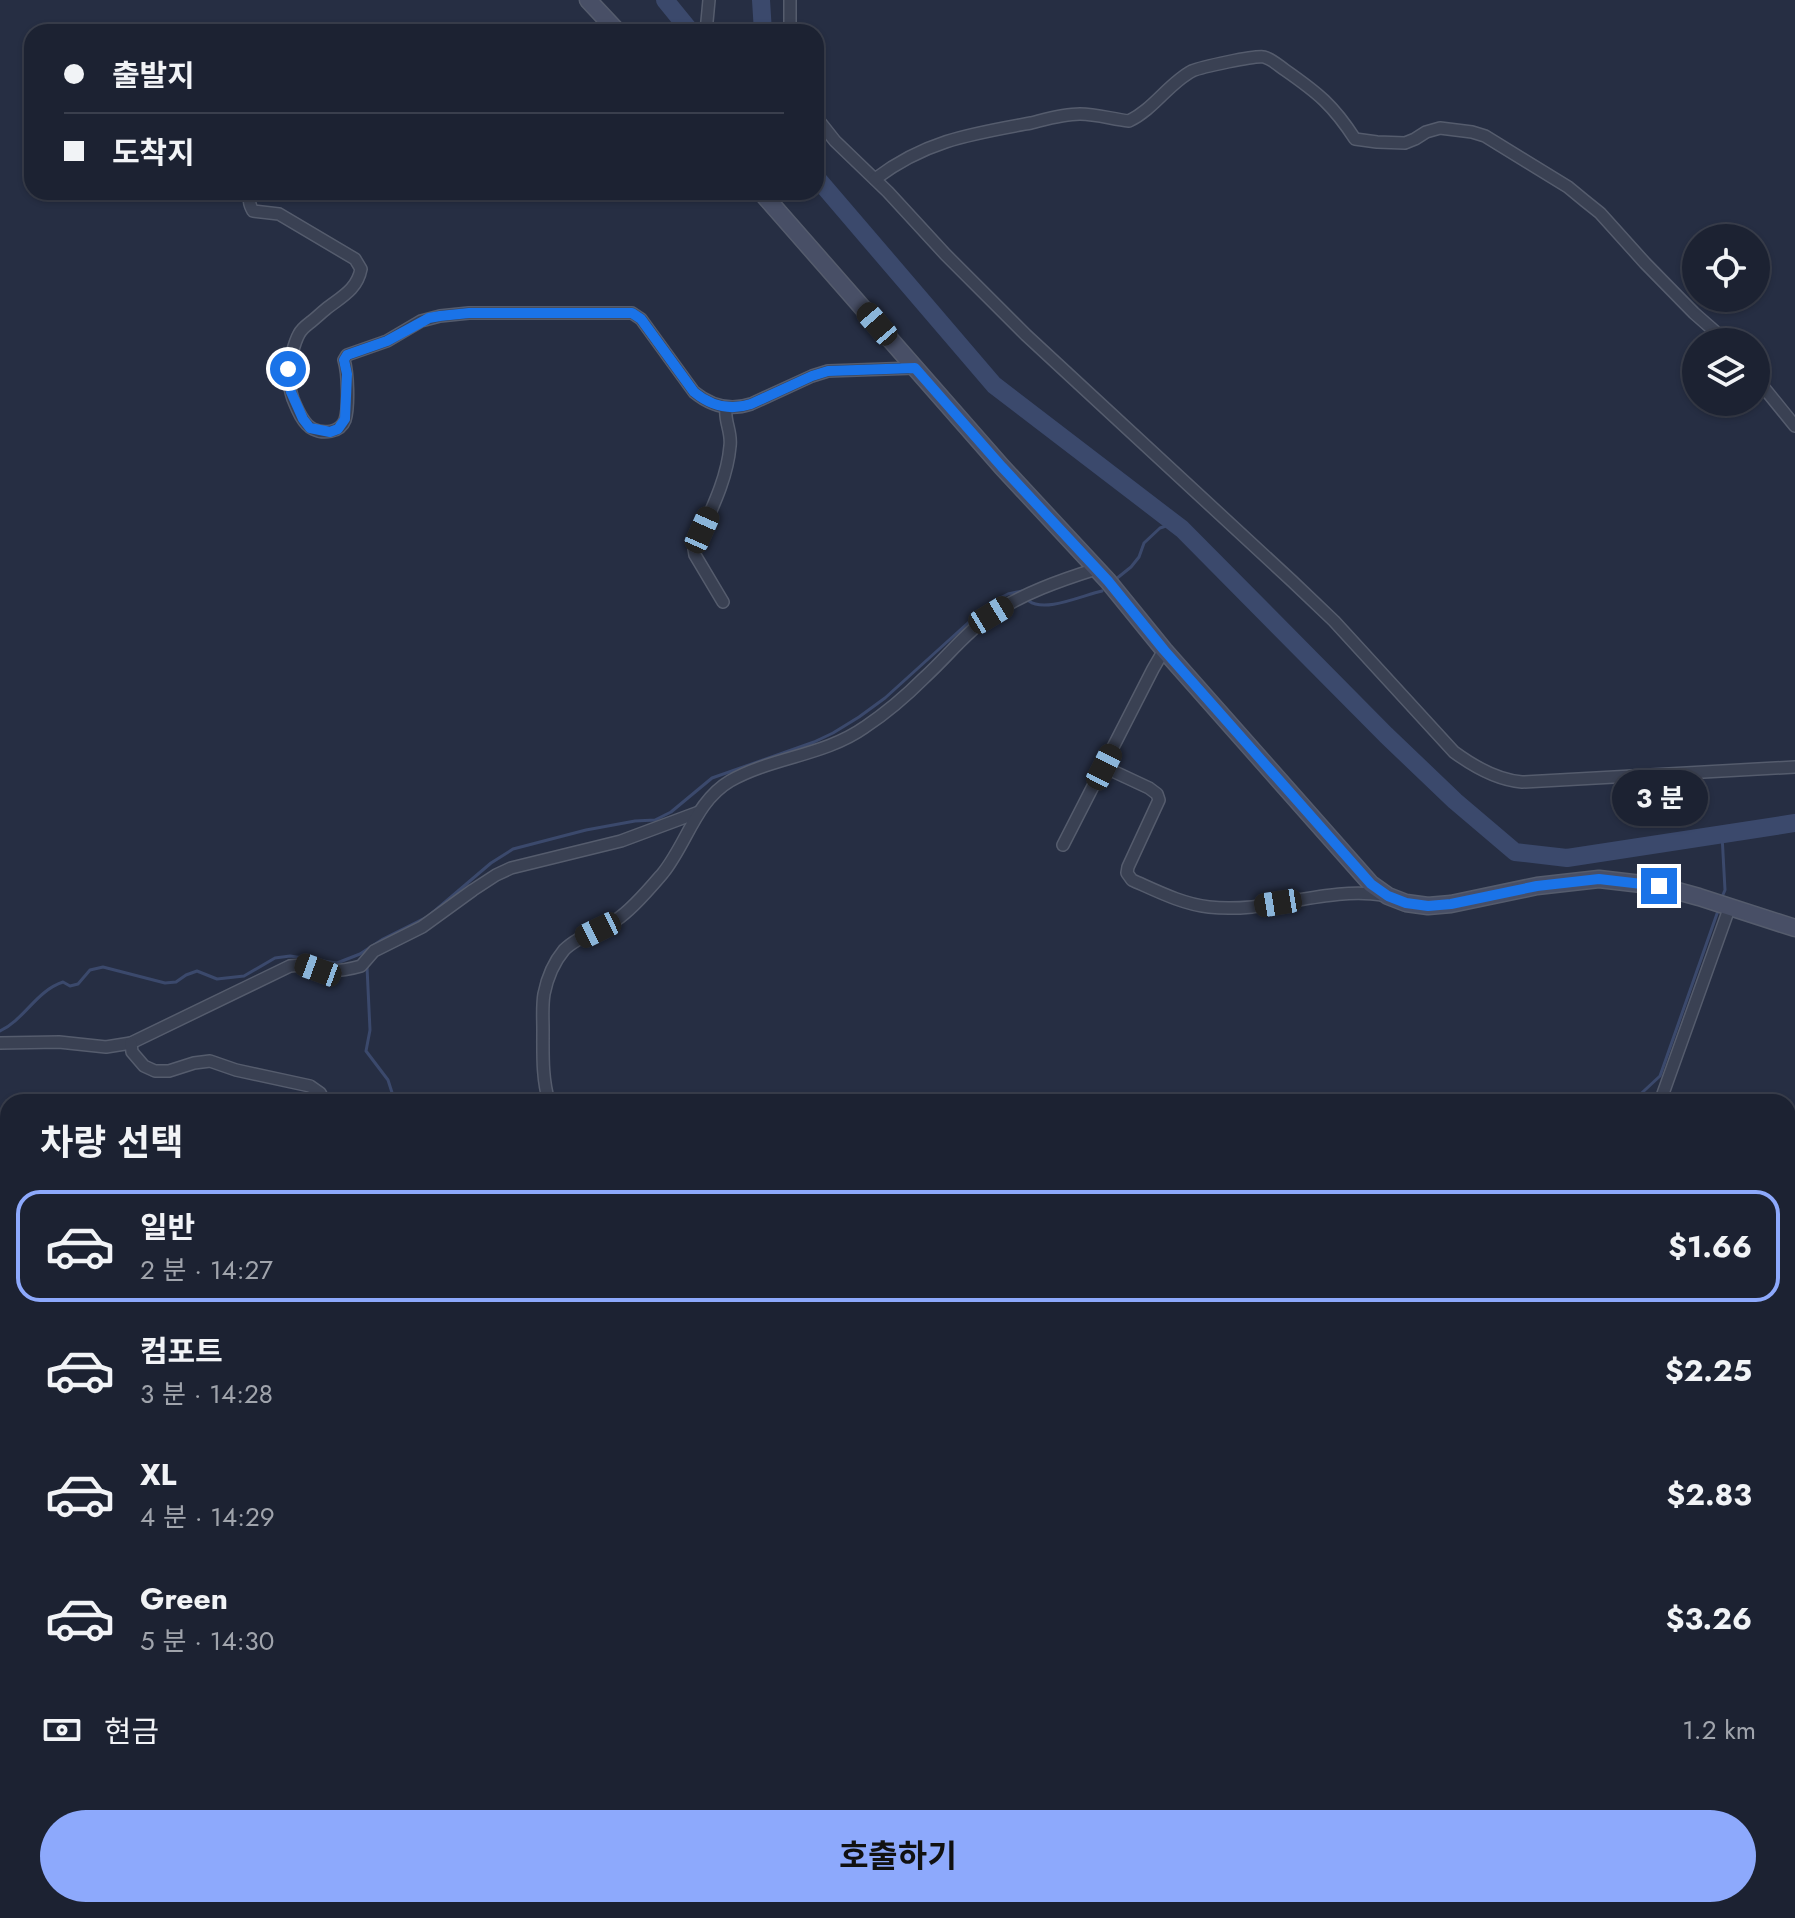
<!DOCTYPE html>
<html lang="ko">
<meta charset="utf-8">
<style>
:root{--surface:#1c2232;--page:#252a3a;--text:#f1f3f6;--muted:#a0a4ac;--line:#3a3f4d;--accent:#8da9fc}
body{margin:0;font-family:Jost,"Noto Sans KR",sans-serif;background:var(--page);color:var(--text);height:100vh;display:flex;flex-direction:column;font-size:30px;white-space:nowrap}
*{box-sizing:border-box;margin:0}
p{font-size:26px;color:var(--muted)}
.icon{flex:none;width:44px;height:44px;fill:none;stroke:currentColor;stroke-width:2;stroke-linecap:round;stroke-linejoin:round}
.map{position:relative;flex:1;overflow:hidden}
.side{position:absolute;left:0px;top:1094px;width:1796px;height:824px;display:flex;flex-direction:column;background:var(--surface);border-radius:24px 24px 0 0;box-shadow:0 2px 6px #0004,0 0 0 2px var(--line)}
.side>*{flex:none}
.top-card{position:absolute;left:24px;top:24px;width:800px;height:176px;border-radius:24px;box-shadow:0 2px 6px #0004,0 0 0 2px var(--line);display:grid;align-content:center;height:176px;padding:0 40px;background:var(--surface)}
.buttons{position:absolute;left:1682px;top:224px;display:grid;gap:16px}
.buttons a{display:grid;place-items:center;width:88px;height:88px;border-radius:50%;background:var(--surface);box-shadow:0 2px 6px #0004,0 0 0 2px var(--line);font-size:40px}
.end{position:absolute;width:36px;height:36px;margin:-18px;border:10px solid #1a73e8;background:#fff;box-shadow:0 0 0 4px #fff}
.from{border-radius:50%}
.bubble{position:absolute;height:56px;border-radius:28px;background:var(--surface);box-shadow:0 2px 6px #0004,0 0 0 2px var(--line);font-size:26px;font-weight:700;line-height:56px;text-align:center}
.car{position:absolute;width:24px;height:48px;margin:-24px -12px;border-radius:10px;box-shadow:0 0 6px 2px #0007;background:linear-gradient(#222 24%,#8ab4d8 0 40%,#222 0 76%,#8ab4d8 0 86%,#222 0)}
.top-card b{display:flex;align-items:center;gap:28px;height:76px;font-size:30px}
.top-card b+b{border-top:2px solid var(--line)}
.top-card i{width:20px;height:20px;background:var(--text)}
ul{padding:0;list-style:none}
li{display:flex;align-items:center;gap:24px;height:112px;margin:0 16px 12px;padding:0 24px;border:4px solid transparent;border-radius:24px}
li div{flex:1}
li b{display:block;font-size:30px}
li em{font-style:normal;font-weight:700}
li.active{border-color:var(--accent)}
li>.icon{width:72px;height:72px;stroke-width:1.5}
h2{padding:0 40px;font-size:36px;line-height:96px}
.pay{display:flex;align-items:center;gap:20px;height:88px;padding:0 40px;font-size:30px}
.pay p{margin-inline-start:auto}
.button{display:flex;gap:16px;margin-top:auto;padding:16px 40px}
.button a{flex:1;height:92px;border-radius:48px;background:var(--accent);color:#111;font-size:32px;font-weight:700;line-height:92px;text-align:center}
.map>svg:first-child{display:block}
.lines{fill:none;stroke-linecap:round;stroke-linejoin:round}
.stream{stroke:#3b496c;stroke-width:3}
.river{stroke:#3b496c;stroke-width:18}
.street-casing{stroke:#555c6d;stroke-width:14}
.secondary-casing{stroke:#555c6d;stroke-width:19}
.street{stroke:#3a4153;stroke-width:11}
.secondary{stroke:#484f66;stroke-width:16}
.route{stroke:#1a73e8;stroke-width:10}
</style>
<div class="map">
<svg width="1795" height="1918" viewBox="0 0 1795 1918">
<rect width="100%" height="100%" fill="#262e43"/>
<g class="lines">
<!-- stream -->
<g class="stream">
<polyline points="1116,579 1131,567 1139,557 1144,543 1160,528 1169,525 1182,529"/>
<path d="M1029 601C1045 613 1083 595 1102 591"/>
<polyline points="1722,835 1725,890 1722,897"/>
<polyline points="431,914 491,863 513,849 586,830 635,821 655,820 671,812 712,778 814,742 833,733 859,717 885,698 969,622 996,600 1008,594 1022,591"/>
<polyline points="367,967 370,1030 366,1051 388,1080 395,1102"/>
<path d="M0 1031C25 1019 36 991 63 982L70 986 78 984 90 970 103 967 165 983 176 982 186 975 197 971 217 979 244 976 275 958 290 956 337 963 360 954 383 939 425 918"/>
<polyline points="1632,1102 1660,1076 1719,908"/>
<polyline points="0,1484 8,1479"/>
</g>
<!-- river -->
<g class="river">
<polyline points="665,0 691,32"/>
<polyline points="761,0 763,32"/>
<polyline points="816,177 994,385 1182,529 1386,735 1455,801 1515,852 1567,858 1795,823"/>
</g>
<defs>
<g id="street">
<polyline points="706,32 709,0"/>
<polyline points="790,32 790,0"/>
<path d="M816 117 835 141 888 192 945 254 1026 335 1292 581 1334 621 1454 752C1473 766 1498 780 1522 782L1795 767"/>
<path d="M875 179C925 141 970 134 1031 123 1047 119 1063 114 1080 114 1096 114 1112 119 1129 121 1154 109 1169 83 1192 71 1201 67 1256 55 1264 57 1272 59 1279 66 1285 70 1318 93 1333 105 1355 139L1377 142 1405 143 1415 139 1426 132 1440 128 1472 132 1485 136 1568 187 1585 201 1600 213 1645 263 1694 313 1727 342"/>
<path d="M252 192C248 199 249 204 253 211L279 214 355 259 361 269C357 290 341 297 326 309 321 313 317 317 312 321 307 325 302 328 299 334 295 341 293 350 291 357 287 373 288 384 293 399 297 409 303 424 313 429 323 434 340 433 345 420 349 407 348 373 344 360L347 355 387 341 421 321 440 316 469 313H632L641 319 694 392C711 406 730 411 751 404L812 376 828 371 915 368"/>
<polyline points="1756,378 1795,426"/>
<path d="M723 602 695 555 694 549C708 516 727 482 730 446 732 432 724 421 726 408"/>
<path d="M1104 767 1149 788 1157 794 1159 800 1128 867 1127 873 1132 880C1157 891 1182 904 1209 907 1268 914 1325 886 1383 895"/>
<polyline points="1063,845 1153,669 1164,650"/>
<path d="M0 1043 59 1042 106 1047 131 1043 290 966C301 964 306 967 316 969 330 973 347 970 361 966L374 951 422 927 473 890 496 875 511 868 621 841 699 812"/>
<polyline points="131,1043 132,1052 144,1066 155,1071 169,1071 194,1063 210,1061 236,1070 310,1086 320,1093 325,1102"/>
<path d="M549 1102C542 1078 543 1055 543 1030 543 1018 542 1006 544 994 547 979 554 962 564 950 578 936 600 930 616 920 632 910 651 887 663 873 687 843 696 801 730 781 772 757 824 756 865 727 886 713 907 695 925 677 948 656 966 632 991 615 1021 594 1061 580 1096 569"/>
<polyline points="1660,1102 1730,906"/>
<polyline points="1788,1477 1795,1477"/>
<polyline points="1043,1918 1050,1910"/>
</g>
<g id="secondary">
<polyline points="588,0 618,32"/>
<polyline points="761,192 1002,467 1108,581 1164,650 1371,884 1388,896 1406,903 1428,906 1451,904 1537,886 1599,879 1659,886 1699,897 1795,928"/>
</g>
</defs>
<!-- street casing -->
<use href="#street" class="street-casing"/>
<!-- secondary casing -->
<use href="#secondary" class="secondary-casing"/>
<!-- street -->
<use href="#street" class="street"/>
<!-- secondary -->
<use href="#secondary" class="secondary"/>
</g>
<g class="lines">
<!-- route -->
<path class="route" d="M288 369 287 376 291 392 303 419 310 428 330 432 338 429 345 419 347 374 344 360 347 355 387 341 429 318 440 316 469 313H632L641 319 694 392C711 406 730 411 751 404L812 376 828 371 915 368 1002 467 1108 581 1164 650 1371 884 1388 896 1406 903 1428 906 1451 904 1537 886 1599 879 1659 886"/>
</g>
</svg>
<div class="buttons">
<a><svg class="icon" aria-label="locate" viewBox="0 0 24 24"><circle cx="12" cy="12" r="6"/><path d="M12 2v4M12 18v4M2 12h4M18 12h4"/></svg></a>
<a><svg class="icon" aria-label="layers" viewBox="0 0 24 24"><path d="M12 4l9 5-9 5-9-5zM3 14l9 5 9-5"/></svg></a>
</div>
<i class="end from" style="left:288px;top:369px"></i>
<i class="end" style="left:1659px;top:886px"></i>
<div class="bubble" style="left:1612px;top:770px;width:96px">3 분</div>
<i class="car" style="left:877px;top:324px;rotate:319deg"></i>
<i class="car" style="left:702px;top:530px;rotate:24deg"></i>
<i class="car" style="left:991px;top:615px;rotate:59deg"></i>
<i class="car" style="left:1104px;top:767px;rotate:27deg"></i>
<i class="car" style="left:1278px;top:903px;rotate:261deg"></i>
<i class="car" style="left:598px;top:930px;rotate:244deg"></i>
<i class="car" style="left:318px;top:970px;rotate:290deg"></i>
<div class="top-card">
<b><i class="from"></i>출발지</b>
<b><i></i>도착지</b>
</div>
<section class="side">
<h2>차량 선택</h2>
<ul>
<li class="active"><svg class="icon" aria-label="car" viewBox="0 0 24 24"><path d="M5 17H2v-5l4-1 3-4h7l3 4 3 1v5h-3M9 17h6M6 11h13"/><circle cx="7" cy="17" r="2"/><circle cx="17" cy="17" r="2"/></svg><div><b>일반</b><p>2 분 · 14:27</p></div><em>$1.66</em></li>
<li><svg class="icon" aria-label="car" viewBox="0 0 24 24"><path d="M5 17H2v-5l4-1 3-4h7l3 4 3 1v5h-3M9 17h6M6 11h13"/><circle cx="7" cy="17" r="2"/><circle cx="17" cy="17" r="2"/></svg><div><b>컴포트</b><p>3 분 · 14:28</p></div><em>$2.25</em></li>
<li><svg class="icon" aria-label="car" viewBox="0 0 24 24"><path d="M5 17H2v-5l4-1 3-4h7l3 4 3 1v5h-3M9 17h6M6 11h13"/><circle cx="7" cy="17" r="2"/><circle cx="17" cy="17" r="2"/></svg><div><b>XL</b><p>4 분 · 14:29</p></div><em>$2.83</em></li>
<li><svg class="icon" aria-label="car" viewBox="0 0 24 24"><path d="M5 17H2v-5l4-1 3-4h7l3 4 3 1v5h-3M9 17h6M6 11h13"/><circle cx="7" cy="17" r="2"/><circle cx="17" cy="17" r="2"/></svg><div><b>Green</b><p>5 분 · 14:30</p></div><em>$3.26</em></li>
</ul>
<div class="pay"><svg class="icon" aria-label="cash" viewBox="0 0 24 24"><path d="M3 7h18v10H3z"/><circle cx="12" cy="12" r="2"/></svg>현금<p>1.2 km</p></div>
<div class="button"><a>호출하기</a></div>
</section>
</div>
